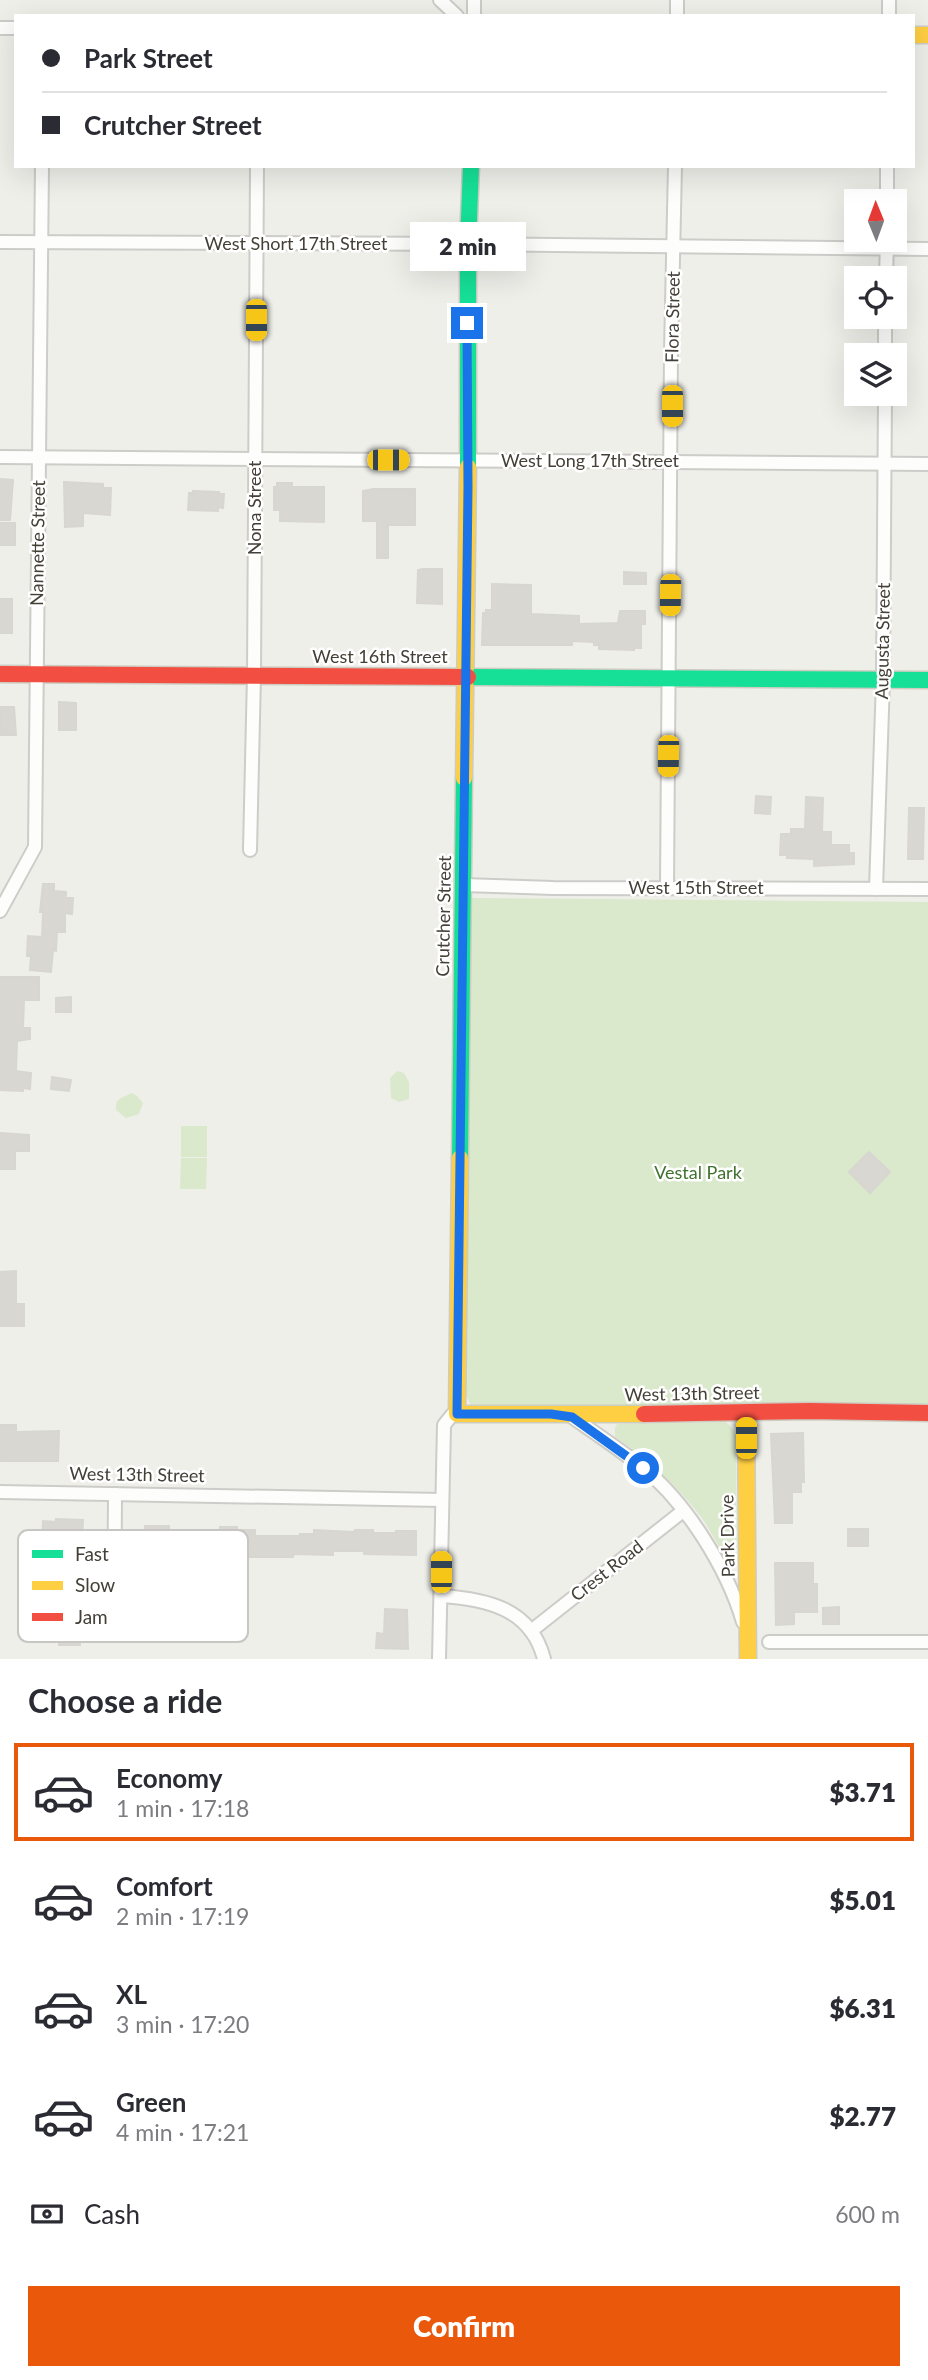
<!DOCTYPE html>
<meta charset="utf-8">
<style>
:root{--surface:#fff;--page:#f2f2f3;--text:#2b2b33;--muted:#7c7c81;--line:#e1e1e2;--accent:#ea580c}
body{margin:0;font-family:Lato,sans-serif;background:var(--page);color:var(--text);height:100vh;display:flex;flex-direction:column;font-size:26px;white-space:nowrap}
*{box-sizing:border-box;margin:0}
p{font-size:23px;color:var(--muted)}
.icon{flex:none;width:38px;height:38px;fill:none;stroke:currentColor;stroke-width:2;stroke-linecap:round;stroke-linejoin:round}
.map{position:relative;height:1659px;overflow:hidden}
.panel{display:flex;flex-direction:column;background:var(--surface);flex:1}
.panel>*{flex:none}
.hud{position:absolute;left:14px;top:14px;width:901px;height:154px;border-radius:0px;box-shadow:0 7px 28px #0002;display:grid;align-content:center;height:154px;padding:0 28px;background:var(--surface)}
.needle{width:46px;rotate:359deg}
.buttons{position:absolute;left:844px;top:189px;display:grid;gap:14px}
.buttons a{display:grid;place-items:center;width:63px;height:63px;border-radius:0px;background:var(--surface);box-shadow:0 7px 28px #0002;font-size:35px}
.end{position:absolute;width:32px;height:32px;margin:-16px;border:9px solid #1a73e8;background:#fff;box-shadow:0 0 0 4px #fff}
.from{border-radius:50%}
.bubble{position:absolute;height:49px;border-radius:0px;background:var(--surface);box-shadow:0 7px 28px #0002;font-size:23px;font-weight:800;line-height:49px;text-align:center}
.car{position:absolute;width:21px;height:42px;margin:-21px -10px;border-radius:9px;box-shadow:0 0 5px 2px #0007;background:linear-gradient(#f5c518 24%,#345 0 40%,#f5c518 0 76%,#345 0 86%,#f5c518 0)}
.hud b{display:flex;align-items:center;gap:24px;height:66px;font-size:26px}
.hud b+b{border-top:2px solid var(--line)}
.hud i{width:18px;height:18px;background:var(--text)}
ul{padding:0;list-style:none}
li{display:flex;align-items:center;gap:21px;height:98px;margin:0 14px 10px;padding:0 14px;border:4px solid transparent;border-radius:0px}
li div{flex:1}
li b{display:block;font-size:26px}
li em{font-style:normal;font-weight:800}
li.selected{border-color:var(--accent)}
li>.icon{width:63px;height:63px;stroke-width:1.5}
h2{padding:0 28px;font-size:32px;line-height:84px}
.pay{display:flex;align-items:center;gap:18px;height:77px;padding:0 28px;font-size:26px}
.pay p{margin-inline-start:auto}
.action{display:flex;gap:14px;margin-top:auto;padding:14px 28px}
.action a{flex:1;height:80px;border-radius:0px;background:var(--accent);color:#fff;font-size:28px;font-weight:800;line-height:80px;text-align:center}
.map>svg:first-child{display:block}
.green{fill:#dae8cc}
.building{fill:#d9d7d2;stroke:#d7d6d0;stroke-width:2}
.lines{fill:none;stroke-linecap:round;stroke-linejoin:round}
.street-casing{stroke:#cdccc8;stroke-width:16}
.fast-casing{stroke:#ceccc1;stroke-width:19}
.slow-casing{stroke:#ceccc1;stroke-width:19}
.jam-casing{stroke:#ceccc1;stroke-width:19}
.street{stroke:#fdfdfc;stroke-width:12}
.fast{stroke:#16e098;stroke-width:16}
.slow{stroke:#ffcf43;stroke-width:16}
.jam{stroke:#f24e42;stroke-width:16}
.route{stroke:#1a73e8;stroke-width:9}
.labels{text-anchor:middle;stroke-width:5;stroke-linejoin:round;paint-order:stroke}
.street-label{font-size:18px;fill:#444037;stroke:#fff}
.park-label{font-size:18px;fill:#41712f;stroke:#fff}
.key{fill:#fff;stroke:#c7c6c3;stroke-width:2}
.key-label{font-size:19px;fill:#444037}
</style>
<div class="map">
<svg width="928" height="1659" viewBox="0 0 928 1659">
<rect width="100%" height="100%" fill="#efefea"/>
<!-- green -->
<g class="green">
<polygon points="470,898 928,902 928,1404 471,1406 466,1395"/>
<polygon points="397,1071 404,1073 409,1082 409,1099 399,1102 391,1098 390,1078"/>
<path d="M131 1093 136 1095 143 1103 139 1114 126 1118 116 1110C115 1097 122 1099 131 1093Z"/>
<rect x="181" y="1126" width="26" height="31"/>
<polygon points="181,1158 207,1158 206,1189 180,1189"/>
<path d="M726 1422 732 1428 736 1436 737 1559 732 1564 726 1560C718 1546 711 1531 702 1518 677 1485 648 1460 615 1437V1428L617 1424Z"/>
</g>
<!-- building -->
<g class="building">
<polygon points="0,479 13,480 10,520 0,520"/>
<polygon points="64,482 103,484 103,488 111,488 110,515 83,513 83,526 65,527"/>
<polygon points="277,483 292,483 292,487 324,487 324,522 280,521 280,510 274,510 274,487 277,487"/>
<polygon points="373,489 415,489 415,525 388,525 388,558 377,558 377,521 363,521 363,491"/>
<polygon points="193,491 219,492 219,494 224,494 223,508 218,507 218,511 188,510 189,493 193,493"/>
<rect x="0" y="523" width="15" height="22"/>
<polygon points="423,569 442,569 442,604 417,603 418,570"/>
<polygon points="624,572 646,573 646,584 624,584"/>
<polygon points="492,584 531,585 531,614 579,616 579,624 618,623 620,611 645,611 645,624 641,624 641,648 634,648 634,650 599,649 599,645 594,645 594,642 572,641 572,645 482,645 483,613 486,613 486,610 492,610"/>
<rect x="0" y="599" width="12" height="34"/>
<polygon points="59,702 76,703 76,730 59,730"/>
<polygon points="0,707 14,707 16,735 1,735"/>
<polygon points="756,796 771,797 770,814 755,813"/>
<polygon points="806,797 823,798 822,832 831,832 831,845 849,845 849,853 854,853 854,864 814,866 814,859 787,858 787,855 780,855 781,834 791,834 791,829 805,829"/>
<polygon points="909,808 924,808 923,859 908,859"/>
<polygon points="43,884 54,884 54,891 66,892 66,898 73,898 72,914 65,913 65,932 57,932 56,951 53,950 51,972 30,970 31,956 27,956 28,936 42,937 43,912 40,912"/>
<polygon points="0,977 39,977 39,1000 24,1000 23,1028 30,1028 30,1039 17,1041 16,1071 31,1073 30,1089 23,1088 23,1091 0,1090"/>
<polygon points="71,997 71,1012 56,1012 56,998"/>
<polygon points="52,1077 71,1080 69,1091 51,1089"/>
<polygon points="0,1133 29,1135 29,1151 15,1151 15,1169 0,1169"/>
<polygon points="869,1152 890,1172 870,1193 849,1172"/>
<polygon points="16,1271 16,1304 24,1304 24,1326 0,1326 0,1272"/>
<polygon points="0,1425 16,1425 16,1432 59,1431 58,1461 0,1461"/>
<polygon points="803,1433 804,1482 801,1482 801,1492 792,1492 792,1523 775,1523 771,1434"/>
<polygon points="56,1519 83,1520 82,1541 78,1541 78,1573 82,1573 81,1594 79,1594 80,1645 59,1645 59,1615 49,1615 50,1578 56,1578 57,1549 42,1548 43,1521 56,1522"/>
<polygon points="145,1526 169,1526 169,1545 175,1545 175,1565 170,1565 170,1572 145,1572"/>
<polygon points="220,1527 237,1527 237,1530 255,1530 255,1536 299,1536 300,1534 314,1534 314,1530 354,1532 355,1530 373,1530 373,1533 396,1533 396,1531 416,1531 416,1555 364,1554 364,1551 333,1551 333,1555 293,1554 293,1557 241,1557 241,1564 219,1564"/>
<rect x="848" y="1529" width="20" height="17"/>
<polygon points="775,1563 813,1563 813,1584 817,1584 817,1612 794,1612 794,1624 776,1625"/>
<polygon points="839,1607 839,1624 823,1624 823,1608"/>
<polygon points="385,1609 407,1610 408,1649 376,1648 377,1633 384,1634"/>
</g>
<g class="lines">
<defs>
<g id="street">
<polyline points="440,0 457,16"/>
<polyline points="474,16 474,0"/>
<polyline points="677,16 677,0"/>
<polyline points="889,16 889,0"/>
<polyline points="0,28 16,28"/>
<polyline points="887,201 887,166"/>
<polyline points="0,242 468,244 928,249"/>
<polyline points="886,278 887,240"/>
<polyline points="885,355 885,317"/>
<polyline points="0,457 928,464"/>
<polyline points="250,850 254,675 257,166"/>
<polyline points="463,885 553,888 928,889"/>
<polyline points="667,887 671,351 675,166"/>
<polyline points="876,889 883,680 885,394"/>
<polyline points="0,911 35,847 42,166"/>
<path d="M572 1417C595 1433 619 1449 642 1467 686 1502 727 1568 743 1622"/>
<polyline points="0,1492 442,1500"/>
<path d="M115 1494C115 1537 112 1578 127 1619"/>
<path d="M441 1596C486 1599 531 1608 544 1659"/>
<polyline points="531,1631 683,1511"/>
<polyline points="769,1642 928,1642"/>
<polyline points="439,1659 444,1425 452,1415 457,1414"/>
</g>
<g id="fast">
<polyline points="468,467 468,244 471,166"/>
<polyline points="468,677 928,680"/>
<polyline points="460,1158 464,778"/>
</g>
<g id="slow">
<polyline points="914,35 928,35"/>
<polyline points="464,778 468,467"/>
<polyline points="460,1158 457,1414 644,1414"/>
<polyline points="746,1413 748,1659"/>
</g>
<g id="jam">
<polyline points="0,674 468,677"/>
<polyline points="644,1414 810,1411 928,1413"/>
</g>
</defs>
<!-- street casing -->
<use href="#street" class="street-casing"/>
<!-- fast casing -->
<use href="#fast" class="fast-casing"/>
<!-- slow casing -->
<use href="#slow" class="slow-casing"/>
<!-- jam casing -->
<use href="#jam" class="jam-casing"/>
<!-- street -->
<use href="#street" class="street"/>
<!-- fast -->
<use href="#fast" class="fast"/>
<!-- slow -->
<use href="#slow" class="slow"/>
<!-- jam -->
<use href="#jam" class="jam"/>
</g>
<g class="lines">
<!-- route -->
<polyline class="route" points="467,323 468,487 457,1414 551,1414 572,1417 643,1468"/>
</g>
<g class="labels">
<!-- street labels -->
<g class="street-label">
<text x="296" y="250">West Short 17th Street</text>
<text transform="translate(673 317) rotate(-89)" y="6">Flora Street</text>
<text x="590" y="467">West Long 17th Street</text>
<text transform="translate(255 508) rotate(-90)" y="6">Nona Street</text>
<text transform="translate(38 543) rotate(-89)" y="6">Nannette Street</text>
<text transform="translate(883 641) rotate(-89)" y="6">Augusta Street</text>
<text x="380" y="663">West 16th Street</text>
<text x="696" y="894">West 15th Street</text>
<text transform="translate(444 916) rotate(-89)" y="6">Crutcher Street</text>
<text transform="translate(692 1394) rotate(-1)" y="6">West 13th Street</text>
<text transform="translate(137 1475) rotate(1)" y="6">West 13th Street</text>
<text transform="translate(728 1536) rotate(-91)" y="6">Park Drive</text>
<text transform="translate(607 1571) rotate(-38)" y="6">Crest Road</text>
</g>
<!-- park labels -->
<g class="park-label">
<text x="698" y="1179">Vestal Park</text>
</g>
</g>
<!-- legend -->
<rect x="18" y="1530" width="230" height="112" rx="10" class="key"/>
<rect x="32" y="1550" width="31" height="8" fill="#16e098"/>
<rect x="32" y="1581" width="31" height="9" fill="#ffcf43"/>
<rect x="32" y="1613" width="31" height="8" fill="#f24e42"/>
<g class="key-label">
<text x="75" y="1561">Fast</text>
<text x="75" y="1592">Slow</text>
<text x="75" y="1624">Jam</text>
</g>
</svg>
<div class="buttons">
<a><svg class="needle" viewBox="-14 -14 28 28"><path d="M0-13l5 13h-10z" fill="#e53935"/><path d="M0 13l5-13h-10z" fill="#7c7c81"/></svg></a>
<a><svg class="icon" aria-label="locate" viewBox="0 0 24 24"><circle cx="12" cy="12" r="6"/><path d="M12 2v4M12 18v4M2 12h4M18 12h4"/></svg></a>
<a><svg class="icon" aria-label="layers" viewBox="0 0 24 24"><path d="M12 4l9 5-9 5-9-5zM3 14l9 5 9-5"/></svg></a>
</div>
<i class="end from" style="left:643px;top:1468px"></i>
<i class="end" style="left:467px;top:323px"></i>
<div class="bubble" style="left:410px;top:222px;width:116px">2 min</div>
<i class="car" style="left:256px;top:320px;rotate:180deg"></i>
<i class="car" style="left:672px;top:406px;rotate:180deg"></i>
<i class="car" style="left:388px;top:460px;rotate:90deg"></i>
<i class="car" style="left:670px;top:595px;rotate:181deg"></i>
<i class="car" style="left:668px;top:756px;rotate:181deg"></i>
<i class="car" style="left:746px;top:1438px;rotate:0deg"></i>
<i class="car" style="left:441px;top:1572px;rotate:0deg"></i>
<div class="hud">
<b><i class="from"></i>Park Street</b>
<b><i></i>Crutcher Street</b>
</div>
</div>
<section class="panel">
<h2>Choose a ride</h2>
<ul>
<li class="selected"><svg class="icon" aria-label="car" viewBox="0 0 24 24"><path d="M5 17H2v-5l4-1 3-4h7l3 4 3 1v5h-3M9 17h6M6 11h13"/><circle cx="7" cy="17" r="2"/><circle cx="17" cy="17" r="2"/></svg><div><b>Economy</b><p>1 min · 17:18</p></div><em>$3.71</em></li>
<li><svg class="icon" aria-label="car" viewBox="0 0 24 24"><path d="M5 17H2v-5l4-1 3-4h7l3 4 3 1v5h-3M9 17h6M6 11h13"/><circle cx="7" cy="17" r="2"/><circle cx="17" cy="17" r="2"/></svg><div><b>Comfort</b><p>2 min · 17:19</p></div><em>$5.01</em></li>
<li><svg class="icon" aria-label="car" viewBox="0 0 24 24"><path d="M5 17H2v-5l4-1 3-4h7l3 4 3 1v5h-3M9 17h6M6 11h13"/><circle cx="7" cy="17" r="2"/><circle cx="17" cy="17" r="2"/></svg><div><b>XL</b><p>3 min · 17:20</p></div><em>$6.31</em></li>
<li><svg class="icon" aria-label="car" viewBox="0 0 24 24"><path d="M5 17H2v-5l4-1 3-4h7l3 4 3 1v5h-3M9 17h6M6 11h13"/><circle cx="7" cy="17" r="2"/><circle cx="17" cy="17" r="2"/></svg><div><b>Green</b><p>4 min · 17:21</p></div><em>$2.77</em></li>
</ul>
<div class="pay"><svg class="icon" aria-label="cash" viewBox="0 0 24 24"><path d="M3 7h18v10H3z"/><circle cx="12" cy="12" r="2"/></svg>Cash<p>600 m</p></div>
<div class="action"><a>Confirm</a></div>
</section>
